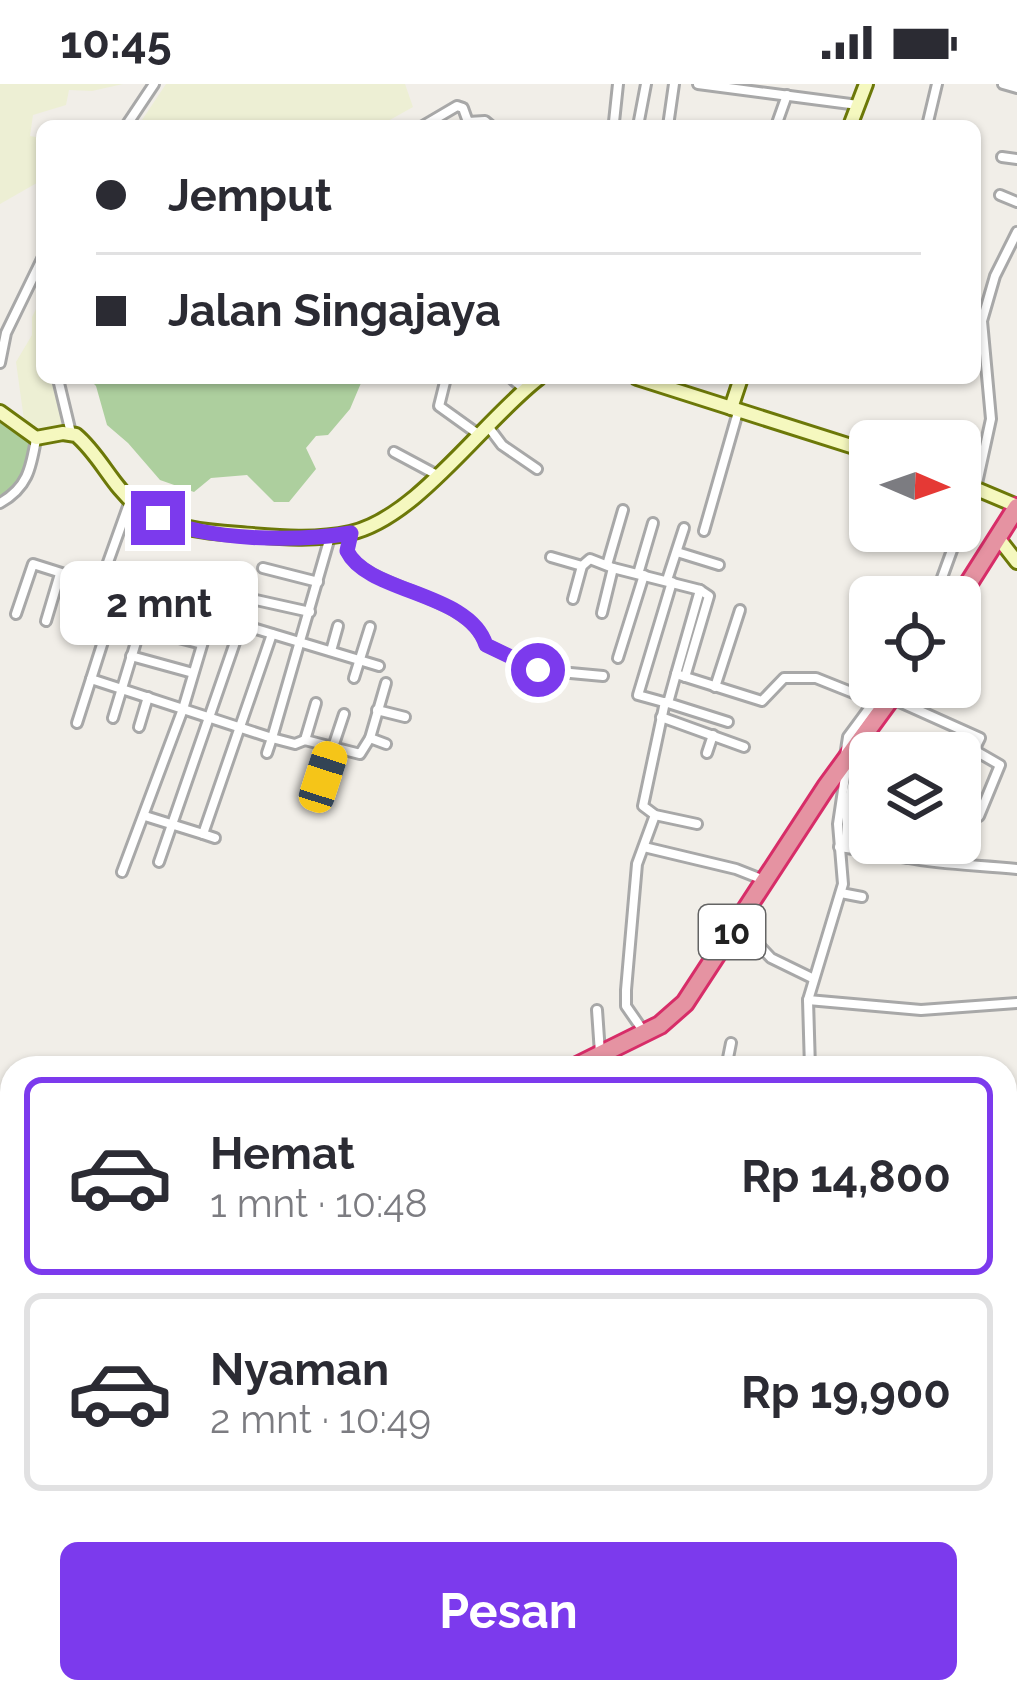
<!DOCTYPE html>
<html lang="id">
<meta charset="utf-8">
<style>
:root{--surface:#fff;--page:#f7f7f7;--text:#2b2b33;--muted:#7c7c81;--line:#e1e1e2;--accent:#7c3aed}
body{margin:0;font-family:Raleway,sans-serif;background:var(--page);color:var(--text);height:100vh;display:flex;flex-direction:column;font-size:45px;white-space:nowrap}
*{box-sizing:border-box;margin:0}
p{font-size:39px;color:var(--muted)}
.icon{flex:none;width:66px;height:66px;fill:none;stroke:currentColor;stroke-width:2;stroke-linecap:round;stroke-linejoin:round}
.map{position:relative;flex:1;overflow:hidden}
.panel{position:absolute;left:0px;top:972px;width:1017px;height:648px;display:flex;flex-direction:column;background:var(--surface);border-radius:36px 36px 0 0;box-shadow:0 3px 9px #0004}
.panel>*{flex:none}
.banner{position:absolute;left:36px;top:36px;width:945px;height:264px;border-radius:18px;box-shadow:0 3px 9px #0004;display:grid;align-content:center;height:264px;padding:0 60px;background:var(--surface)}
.needle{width:78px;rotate:92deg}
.tools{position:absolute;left:849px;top:336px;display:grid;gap:24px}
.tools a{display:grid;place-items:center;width:132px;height:132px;border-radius:18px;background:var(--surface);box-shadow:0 3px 9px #0004;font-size:60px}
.end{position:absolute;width:54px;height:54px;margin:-27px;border:15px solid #7c3aed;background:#fff;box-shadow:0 0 0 6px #fff}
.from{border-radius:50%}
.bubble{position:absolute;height:84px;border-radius:18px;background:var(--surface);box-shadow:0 3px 9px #0004;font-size:39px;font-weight:700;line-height:84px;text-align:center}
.car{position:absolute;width:36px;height:72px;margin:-36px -18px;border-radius:15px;box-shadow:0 0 9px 3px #0007;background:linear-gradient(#f5c518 24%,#345 0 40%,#f5c518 0 76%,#345 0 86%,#f5c518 0)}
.banner b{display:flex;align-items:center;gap:42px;height:114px;font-size:45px}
.banner b+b{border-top:3px solid var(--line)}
.banner i{width:30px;height:30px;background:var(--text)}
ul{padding:21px 0 0;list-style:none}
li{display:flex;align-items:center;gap:36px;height:198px;margin:0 24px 18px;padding:0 36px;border:6px solid var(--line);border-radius:18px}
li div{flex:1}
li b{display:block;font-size:45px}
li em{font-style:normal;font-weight:700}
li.on{border-color:var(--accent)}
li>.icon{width:108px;height:108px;stroke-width:1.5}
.primary-button{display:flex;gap:24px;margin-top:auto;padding:24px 60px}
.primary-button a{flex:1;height:138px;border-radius:18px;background:var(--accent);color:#fff;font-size:48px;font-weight:700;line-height:138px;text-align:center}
.status{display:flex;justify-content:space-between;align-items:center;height:84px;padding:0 60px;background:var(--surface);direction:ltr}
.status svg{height:33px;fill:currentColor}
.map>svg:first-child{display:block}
.farmland{fill:#edefd4}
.forest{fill:#adcf9e}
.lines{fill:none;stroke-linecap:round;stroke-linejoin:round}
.stream{stroke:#aad2dd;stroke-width:3}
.street-casing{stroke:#a8a8a8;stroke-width:14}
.secondary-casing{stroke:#6c7808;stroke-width:18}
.highway-casing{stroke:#d72d68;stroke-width:22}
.street{stroke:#fff;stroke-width:8}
.secondary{stroke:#f5f8bf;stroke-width:12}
.highway{stroke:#e593a2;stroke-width:16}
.route{stroke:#7c3aed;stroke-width:15}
.labels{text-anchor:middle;stroke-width:12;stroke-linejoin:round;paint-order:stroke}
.shield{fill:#fff;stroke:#646464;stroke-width:3}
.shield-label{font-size:33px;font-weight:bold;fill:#212121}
</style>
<div class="status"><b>10:45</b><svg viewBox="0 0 49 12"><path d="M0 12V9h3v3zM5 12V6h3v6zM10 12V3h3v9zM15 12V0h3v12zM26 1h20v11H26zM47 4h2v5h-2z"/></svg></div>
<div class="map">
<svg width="1017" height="1620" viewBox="0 0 1017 1620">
<rect width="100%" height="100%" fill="#f1eee8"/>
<!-- farmland -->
<g class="farmland">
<polygon points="0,0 123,0 92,7 69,6 66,21 33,31 30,52 42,54 42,96 0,120"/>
<polygon points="166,0 405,0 413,23 379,42 138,42"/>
<polygon points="42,213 42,294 57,294 68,341 40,345 24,336 16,278 32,251 32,233"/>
<polygon points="534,1608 715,1608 720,1609 719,1620 550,1620"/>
</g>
<!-- forest -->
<g class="forest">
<polygon points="88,294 359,294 361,299 350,325 328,351 316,352 306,364 316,385 289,418 274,418 247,391 211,394 194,408 160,396 128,359 107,341 96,302"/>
<path d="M0 333 29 356C30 385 23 400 0 416Z"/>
</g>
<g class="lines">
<!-- stream -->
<polyline class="stream" points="0,1320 12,1353"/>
<defs>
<g id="street">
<polyline points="698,0 858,21"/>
<polyline points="1003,0 1017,4"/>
<polyline points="614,38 618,0"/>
<polyline points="126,42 154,0"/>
<polyline points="423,42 457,22 463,24 468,38 485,37 491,42"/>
<polyline points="638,42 646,0"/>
<polyline points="668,42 674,0"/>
<polyline points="776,42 787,11"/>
<polyline points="927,42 937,0"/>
<polyline points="1002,73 1017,75"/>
<polyline points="1000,111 1017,118"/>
<polyline points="0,279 6,249 42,175"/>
<polyline points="446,294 439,322 478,350"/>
<polyline points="511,294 524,305"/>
<polyline points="58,295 71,349"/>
<polyline points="487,341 502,361 537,385"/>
<polyline points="394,368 437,391"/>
<polyline points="976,404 991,335 982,237 995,192 1017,148"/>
<path d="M0 419C27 404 31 385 36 355"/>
<polyline points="960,444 973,403"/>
<polyline points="704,447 738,328"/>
<path d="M351 450 347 467C366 507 469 509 486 561L538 586 603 592"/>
<polyline points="677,468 719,481"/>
<polyline points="551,473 582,482"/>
<polyline points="607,481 623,426"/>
<polyline points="263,484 318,498"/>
<polyline points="638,490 653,439"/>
<polyline points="667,496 684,444"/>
<polyline points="935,513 959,447"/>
<polyline points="573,515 582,482 590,475 613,484 700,506 676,590 762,617 784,594 816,594 886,622"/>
<polyline points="256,516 310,528"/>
<polyline points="602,529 613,484"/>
<polyline points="16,530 33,480 90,498 102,495 130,417"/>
<polyline points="46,537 60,490"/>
<polyline points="76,542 90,498"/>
<polyline points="140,544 202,560"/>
<polyline points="331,567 338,542"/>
<polyline points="131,572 193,589"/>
<polyline points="618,574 644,491"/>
<polyline points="676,590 668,619 728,638"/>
<polyline points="685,593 709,512 700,506"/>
<polyline points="354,594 370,543"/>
<polyline points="91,595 272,654 330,453"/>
<polyline points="960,602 963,604"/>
<polyline points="715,603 740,526"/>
<polyline points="893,615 980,654 974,666 1000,681 979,732 960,725"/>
<polyline points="665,618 643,722 655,731 697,740"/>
<polyline points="667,619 638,611 672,498"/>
<polyline points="377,626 405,633"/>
<polyline points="661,633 744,663"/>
<polyline points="113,634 146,525 153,514 379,582"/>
<polyline points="77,639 114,523"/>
<polyline points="139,643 148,613"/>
<polyline points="867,652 915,669"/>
<polyline points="370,654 386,660"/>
<polyline points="305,656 316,619"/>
<polyline points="267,669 272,654 295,660 305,656 360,670 370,654 386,599"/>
<polyline points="707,669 713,651"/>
<polyline points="845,672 848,653 885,603"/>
<polyline points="323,693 344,630"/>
<polyline points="145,732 203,750 272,550"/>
<polyline points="203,750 215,754"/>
<polyline points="644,763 736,785 764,796"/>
<polyline points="839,763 847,764 847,722 862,663"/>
<polyline points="847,764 908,774 916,759"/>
<path d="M908 774C944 781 980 781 1017 785"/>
<polyline points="159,778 241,541"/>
<polyline points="122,788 183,625 211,531"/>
<polyline points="841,809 862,813"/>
<polyline points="738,839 771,874 812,894"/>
<polyline points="733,850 749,863"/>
<polyline points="808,916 921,926 1017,919"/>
<polyline points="597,926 600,969"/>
<polyline points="644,948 626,922 626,906 637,780 655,731"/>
<polyline points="726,984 731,959"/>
<polyline points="810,984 808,916 843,800 838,740 846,686"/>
<polyline points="1005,1077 1017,1079"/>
<polyline points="0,1301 12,1332"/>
<polyline points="1005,1376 1017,1374"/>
<polyline points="1005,1475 1012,1447"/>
<polyline points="0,1492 12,1493"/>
<polyline points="0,1529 12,1529"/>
<polyline points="1005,1559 1017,1566"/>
<polyline points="0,1564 12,1564"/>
<polyline points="79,1608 94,1620"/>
<polyline points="517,1608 522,1620"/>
<polyline points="982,1608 990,1620"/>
<polyline points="168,1620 168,1608"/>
<polyline points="199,1620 199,1608"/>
<polyline points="229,1620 230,1608"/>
<polyline points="290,1620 291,1619"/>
<polyline points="721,1620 722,1608"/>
<polyline points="922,1620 935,1608"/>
<polyline points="961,1620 973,1608"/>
<polyline points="1001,1620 1017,1598"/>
</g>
<g id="secondary">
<polyline points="850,42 866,0"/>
<polyline points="637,294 870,368"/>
<polyline points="731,324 741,294"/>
<path d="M0 328 36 354 63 349 76 351C100 371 112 402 136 421 164 444 205 448 240 450 276 453 314 457 350 449 416 435 484 336 539 294"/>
<polyline points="960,398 1017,422"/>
<polyline points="999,455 1017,478"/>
</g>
<g id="highway">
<polyline points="960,513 1017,423"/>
<polyline points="573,984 660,941 685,919 826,703 899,603"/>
<polyline points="0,1433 12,1424"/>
</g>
</defs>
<!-- street casing -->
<use href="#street" class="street-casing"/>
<!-- secondary casing -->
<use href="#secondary" class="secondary-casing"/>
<!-- highway casing -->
<use href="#highway" class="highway-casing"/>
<!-- street -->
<use href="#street" class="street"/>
<!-- secondary -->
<use href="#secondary" class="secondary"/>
<!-- highway -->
<use href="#highway" class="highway"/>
</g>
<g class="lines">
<!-- route -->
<path class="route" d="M158 434C208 457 296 458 351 449L347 467C368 510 469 507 486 561L538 586"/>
</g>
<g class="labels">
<!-- shield labels -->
<rect class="shield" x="699" y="821" width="66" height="54" rx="9"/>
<g class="shield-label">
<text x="732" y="860">10</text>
</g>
</g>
</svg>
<div class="tools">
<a><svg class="needle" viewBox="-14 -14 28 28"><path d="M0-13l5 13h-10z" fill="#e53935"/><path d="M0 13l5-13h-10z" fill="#7c7c81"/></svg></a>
<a><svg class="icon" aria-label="locate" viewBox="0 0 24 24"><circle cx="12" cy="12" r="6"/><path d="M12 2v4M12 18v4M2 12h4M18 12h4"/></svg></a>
<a><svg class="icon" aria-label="layers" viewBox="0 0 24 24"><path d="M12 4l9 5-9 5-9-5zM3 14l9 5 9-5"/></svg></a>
</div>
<i class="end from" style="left:538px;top:586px"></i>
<i class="end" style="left:158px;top:434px"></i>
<div class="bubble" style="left:60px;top:477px;width:198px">2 mnt</div>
<i class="car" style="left:323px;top:693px;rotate:18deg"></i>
<div class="banner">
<b><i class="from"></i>Jemput</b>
<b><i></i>Jalan Singajaya</b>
</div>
<section class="panel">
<ul>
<li class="on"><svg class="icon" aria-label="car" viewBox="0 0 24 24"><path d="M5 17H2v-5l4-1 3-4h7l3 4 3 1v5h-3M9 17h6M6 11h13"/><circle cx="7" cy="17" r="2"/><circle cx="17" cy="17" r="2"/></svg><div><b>Hemat</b><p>1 mnt · 10:48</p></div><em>Rp 14,800</em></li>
<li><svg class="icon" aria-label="car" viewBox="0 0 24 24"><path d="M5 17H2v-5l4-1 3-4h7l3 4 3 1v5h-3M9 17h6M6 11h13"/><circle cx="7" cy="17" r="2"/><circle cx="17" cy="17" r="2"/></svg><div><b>Nyaman</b><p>2 mnt · 10:49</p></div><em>Rp 19,900</em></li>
</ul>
<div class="primary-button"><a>Pesan</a></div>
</section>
</div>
